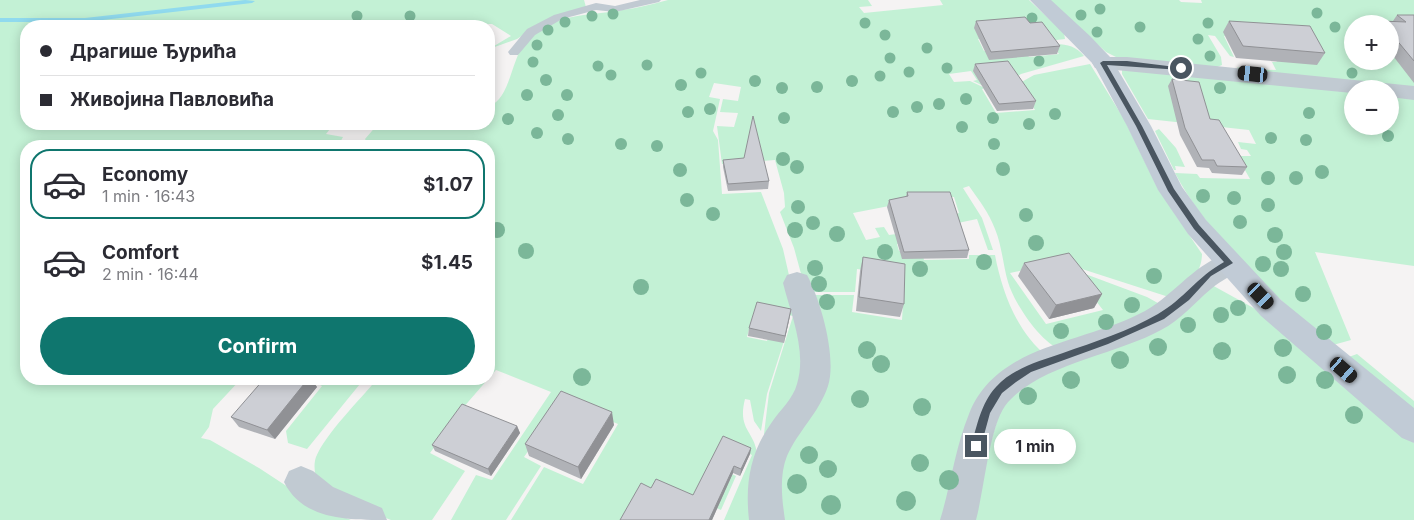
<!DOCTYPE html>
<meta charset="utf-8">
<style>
:root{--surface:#fff;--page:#f2f2f3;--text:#2b2b33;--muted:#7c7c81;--line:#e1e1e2;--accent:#0f766e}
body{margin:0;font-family:Inter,sans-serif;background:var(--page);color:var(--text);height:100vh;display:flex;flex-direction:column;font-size:19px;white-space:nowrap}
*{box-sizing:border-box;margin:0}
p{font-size:16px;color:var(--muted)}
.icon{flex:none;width:28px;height:28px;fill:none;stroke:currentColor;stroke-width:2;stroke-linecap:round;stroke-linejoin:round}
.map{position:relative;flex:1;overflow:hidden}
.details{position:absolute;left:20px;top:140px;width:475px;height:245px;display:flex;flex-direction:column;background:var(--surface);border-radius:20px;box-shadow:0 2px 12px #0003}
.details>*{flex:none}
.top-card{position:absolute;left:20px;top:20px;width:475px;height:110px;border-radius:20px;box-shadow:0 2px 12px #0003;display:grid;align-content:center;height:110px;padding:0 20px;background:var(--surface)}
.fabs{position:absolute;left:1344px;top:15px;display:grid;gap:10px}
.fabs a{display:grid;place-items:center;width:55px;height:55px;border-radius:50%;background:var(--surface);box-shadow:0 2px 12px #0003;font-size:25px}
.end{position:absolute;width:22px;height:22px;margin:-11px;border:6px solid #4a5661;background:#fff;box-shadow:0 0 0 2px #fff}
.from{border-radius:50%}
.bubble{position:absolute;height:35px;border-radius:18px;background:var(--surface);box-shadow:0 2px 12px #0003;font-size:16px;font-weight:700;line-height:35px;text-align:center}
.car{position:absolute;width:15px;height:30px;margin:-15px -8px;border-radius:6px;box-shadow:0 0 4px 1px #0007;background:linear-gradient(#222 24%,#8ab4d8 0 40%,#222 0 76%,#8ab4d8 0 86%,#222 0)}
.top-card b{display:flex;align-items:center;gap:18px;height:48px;font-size:19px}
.top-card b+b{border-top:1px solid var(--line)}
.top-card i{width:12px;height:12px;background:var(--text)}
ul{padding:9px 0 0;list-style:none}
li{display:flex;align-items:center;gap:15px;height:70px;margin:0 10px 8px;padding:0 10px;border:2px solid transparent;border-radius:20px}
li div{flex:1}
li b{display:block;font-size:19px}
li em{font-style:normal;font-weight:700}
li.selected{border-color:var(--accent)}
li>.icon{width:45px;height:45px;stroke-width:1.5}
.action{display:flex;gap:10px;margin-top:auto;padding:10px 20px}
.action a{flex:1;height:58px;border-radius:30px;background:var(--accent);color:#fff;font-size:20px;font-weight:700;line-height:58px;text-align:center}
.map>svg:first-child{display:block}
.green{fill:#c3f1d5;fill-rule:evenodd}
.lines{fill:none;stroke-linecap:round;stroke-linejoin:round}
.stream{fill:#90daee;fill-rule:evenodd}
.lane{fill:#c1cad2;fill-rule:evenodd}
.street{fill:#c1cad2;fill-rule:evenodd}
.secondary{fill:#c1cbd6;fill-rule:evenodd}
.tree{fill:#7bb799}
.wall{fill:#b0b2b7}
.shaded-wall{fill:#909195}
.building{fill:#cdcfd5;stroke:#909195}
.route{fill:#4a5661}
</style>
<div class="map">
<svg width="1414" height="520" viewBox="0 0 1414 520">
<rect width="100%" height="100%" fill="#f5f3f3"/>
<!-- green -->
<g class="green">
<polygon points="0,0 584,0 586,7 532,29 517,39 489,49 511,36 492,24 26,26 26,124 334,124 326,134 343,137 338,146 340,146 26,146 26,379 241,379 213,409 209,427 201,438 210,440 259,468 317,506 351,520 0,520"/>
<path d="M668 0H868L872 6 859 7 864 13 943 5 940 0H1029L1064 33 1065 39 1031 43 1030 40 1052 36 1047 28 1029 30 1023 23 995 26 1006 41 998 45 995 39H978L984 51 1001 50 999 46 1026 45 1029 51H1025L1029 57 1059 54 1053 46H1031C1051 45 1071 39 1084 56L1021 74 1013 79 1008 87 988 88 973 81 977 80 971 71 949 74 954 82 970 81 985 88 982 89 996 113 1035 110 1024 92 1014 93 1018 84 1034 75 1090 64 1124 119 1158 189 1202 254C1202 272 1188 288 1175 299L1082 269H1071L1064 261 1010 273 1046 324 1103 310 1074 273 1080 272 1147 297 1165 307C1137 322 1094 350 1062 350 1041 344 1014 303 1008 282 1003 265 1002 246 995 229 989 213 979 200 969 186L963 188 982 218 993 250H988L977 219 953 224 951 216 957 217 956 214 959 213 954 197H926L928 206H918L917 198 904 199 906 207 913 208 915 214 947 215 949 225H917L899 222 889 206 853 213 866 240 880 237 875 228 884 227 889 235 904 233 899 224 908 226 906 244H897L899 251H910L911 226 915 227 924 260 969 259V255H995C1002 292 1017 333 1048 357 1025 366 997 376 983 398 964 430 960 483 948 520H776C773 506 769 488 772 474 779 438 813 415 820 378 825 351 813 321 807 295H854L852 312 902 320 904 288 893 286V274L857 269 855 292H806L794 248 780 212 785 207 784 193 775 160 722 164 717 126 734 127 738 113 720 112 723 99 738 101 741 87 714 83 709 97 720 99 713 131 718 140 722 194 761 192 783 249 810 367 808 386 772 442 764 434 769 393 793 316 755 308 747 337 767 341 769 334 785 338 767 394 761 431 754 421 750 400 745 399C737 430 755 431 757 454 759 476 752 498 757 520H724L752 455 722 441 710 464 736 476 721 510 657 481 651 491 641 486 623 520H511L544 467 583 484 618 424 563 401 524 457 541 466 506 520H451L476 475 492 480 551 392 496 370 489 378V146H369L365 139 378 124H489V106C510 100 511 59 526 41 551 13 589 16 622 10 638 8 653 4 668 0Z"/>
<path d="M1049 0H1179L1181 2 1202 3 1201 0H1414V90L1239 70 1237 67 1244 69 1276 70 1272 62H1277L1265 39 1224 36 1234 57 1230 56 1215 36 1208 35 1221 57 1222 65 1217 67 1118 58 1106 52ZM1352 24H1390V61H1352Z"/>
<path d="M1122 70 1352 89V126H1390V93L1414 96V266L1315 252 1351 340 1333 345C1276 298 1209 238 1175 173L1197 174 1200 178 1250 179 1237 156H1251L1247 150 1241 149 1238 142 1256 144 1249 130 1148 119 1122 74Z"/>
<polygon points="1159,129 1176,148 1185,167 1175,166 1176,170 1174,170 1155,131"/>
<polygon points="1210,284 1259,311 1414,443 1414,520 968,520 1002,404 1022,384"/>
<polygon points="1357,354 1414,401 1414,414 1346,358"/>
<polygon points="317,379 364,379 307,449 288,443 286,431 322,386 314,382"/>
<path d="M377 379H488L462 409 430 453 465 471 432 520H391L355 506 318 484C315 475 313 466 316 457 326 433 360 400 377 379Z"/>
</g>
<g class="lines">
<!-- stream -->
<polygon class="stream" points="245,0 255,1 252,3 85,22 0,22 0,18 85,18"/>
<!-- lane -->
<polygon class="lane" points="640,0 661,0 659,2 615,12 596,10 562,19 535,35 518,55 510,55 508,52 527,29 554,15 596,3 615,6"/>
<!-- street -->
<g class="street">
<polygon points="1103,57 1127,57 1414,86 1414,100 1390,97 1390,89 1352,89 1352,93 1095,68 1092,63 1095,58"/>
<path d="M1229 253 1239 256 1243 263C1236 275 1221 280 1211 289 1194 303 1181 320 1161 330 1116 355 1036 365 1005 406 989 429 984 491 976 520H940C951 485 955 448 969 414 996 345 1080 344 1139 314 1173 298 1192 264 1229 253Z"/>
<path d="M797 272 807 275C821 301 837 358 828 386 819 413 798 431 787 456 779 476 782 499 785 520H749C745 484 750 452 772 422 780 410 793 399 797 384 807 351 791 315 783 283L787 275Z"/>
<path d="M301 466 313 471 333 487 382 508 387 520C347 520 303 520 284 482L289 471Z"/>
</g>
<!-- secondary -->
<polygon class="secondary" points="1030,0 1051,0 1090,36 1111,58 1151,126 1182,187 1206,220 1281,300 1414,408 1414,443 1402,438 1261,316 1188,234 1158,190 1127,126 1094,65"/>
</g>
<!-- trees -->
<g class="tree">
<circle cx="1100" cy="9" r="5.5"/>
<circle cx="1317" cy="13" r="5.5"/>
<circle cx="613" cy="14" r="5.5"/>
<circle cx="1081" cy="15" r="5.5"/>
<circle cx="357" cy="16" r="5.5"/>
<circle cx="410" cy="16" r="5.5"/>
<circle cx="592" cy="16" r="5.5"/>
<circle cx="1032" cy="18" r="5.5"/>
<circle cx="565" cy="22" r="5.5"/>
<circle cx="865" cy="23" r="5.5"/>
<circle cx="1208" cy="23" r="5.5"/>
<circle cx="1140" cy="27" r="5.5"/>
<circle cx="1335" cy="27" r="5.5"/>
<circle cx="548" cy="30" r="5.5"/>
<circle cx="1097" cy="32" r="5.5"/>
<circle cx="885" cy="35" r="5.5"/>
<circle cx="1198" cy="39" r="5.5"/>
<circle cx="537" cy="45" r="5.5"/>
<circle cx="927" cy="48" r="5.5"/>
<circle cx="1210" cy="56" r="5.5"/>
<circle cx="890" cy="58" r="5.5"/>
<circle cx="1039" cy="61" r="5.5"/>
<circle cx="533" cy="62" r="5.5"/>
<circle cx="647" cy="65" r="5.5"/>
<circle cx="598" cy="66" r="5.5"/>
<circle cx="947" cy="68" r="5.5"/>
<circle cx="909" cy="72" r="5.5"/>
<circle cx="701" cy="73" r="5.5"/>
<circle cx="1352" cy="73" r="5.5"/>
<circle cx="611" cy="75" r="5.5"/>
<circle cx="880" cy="76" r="5.5"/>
<circle cx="546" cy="80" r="6"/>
<circle cx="755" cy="81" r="6"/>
<circle cx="852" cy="81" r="6"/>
<circle cx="681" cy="85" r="6"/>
<circle cx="817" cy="87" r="6"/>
<circle cx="782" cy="88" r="6"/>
<circle cx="1220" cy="88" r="6"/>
<circle cx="527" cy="95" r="6"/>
<circle cx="567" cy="95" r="6"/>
<circle cx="966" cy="99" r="6"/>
<circle cx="939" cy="104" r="6"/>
<circle cx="917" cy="107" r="6"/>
<circle cx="710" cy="109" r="6"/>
<circle cx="688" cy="112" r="6"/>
<circle cx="893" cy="112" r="6"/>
<circle cx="1309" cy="113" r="6"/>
<circle cx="1055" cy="114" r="6"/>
<circle cx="558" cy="115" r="6"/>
<circle cx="784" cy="118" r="6"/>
<circle cx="993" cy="118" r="6"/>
<circle cx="508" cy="119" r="6"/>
<circle cx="1029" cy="124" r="6"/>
<circle cx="962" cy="127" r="6"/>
<circle cx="537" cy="133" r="6"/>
<circle cx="1388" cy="136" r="6"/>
<circle cx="1271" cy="138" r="6"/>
<circle cx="568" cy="139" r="6"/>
<circle cx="1306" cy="140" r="6"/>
<circle cx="621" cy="144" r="6"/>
<circle cx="994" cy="144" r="6"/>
<circle cx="657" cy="146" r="6"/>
<circle cx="783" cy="159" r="7"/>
<circle cx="797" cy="167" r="7"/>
<circle cx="1003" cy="169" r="7"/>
<circle cx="680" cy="170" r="7"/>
<circle cx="1322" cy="172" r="7"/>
<circle cx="1268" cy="178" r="7"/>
<circle cx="1296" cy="178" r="7"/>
<circle cx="1203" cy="196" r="7"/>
<circle cx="1234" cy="198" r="7"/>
<circle cx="687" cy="200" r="7"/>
<circle cx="1268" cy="205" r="7"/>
<circle cx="798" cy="207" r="7"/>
<circle cx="713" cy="214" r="7"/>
<circle cx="1026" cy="215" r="7"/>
<circle cx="1240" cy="222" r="7"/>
<circle cx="813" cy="223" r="7"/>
<circle cx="497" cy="230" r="8"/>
<circle cx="795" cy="230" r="8"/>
<circle cx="837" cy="234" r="8"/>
<circle cx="1275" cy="235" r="8"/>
<circle cx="1036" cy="243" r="8"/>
<circle cx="526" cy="251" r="8"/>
<circle cx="885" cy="252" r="8"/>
<circle cx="1284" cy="252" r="8"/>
<circle cx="984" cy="262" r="8"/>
<circle cx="1263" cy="264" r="8"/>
<circle cx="815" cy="268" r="8"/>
<circle cx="920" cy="269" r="8"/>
<circle cx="1281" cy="269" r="8"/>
<circle cx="1154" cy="276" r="8"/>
<circle cx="819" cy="284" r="8"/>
<circle cx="641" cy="287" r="8"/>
<circle cx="1303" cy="294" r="8"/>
<circle cx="827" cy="302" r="8"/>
<circle cx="1132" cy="305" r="8"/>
<circle cx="1238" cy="308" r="8"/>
<circle cx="1221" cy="315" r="8"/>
<circle cx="1106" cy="322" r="8"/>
<circle cx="1188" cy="325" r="8"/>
<circle cx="1061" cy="331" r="8"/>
<circle cx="1324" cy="332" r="8"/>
<circle cx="1158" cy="347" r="9"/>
<circle cx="1283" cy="348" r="9"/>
<circle cx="867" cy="350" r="9"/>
<circle cx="1222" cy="351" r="9"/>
<circle cx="1120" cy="360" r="9"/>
<circle cx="881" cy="364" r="9"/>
<circle cx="1287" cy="375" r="9"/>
<circle cx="582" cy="377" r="9"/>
<circle cx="1071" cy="380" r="9"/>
<circle cx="1325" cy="380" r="9"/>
<circle cx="1028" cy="396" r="9"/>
<circle cx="860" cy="399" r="9"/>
<circle cx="922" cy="407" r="9"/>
<circle cx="1354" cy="415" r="9"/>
<circle cx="809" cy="455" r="9"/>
<circle cx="920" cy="463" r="9"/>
<circle cx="828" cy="469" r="9"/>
<circle cx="949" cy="480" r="10"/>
<circle cx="797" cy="484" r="10"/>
<circle cx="906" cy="501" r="10"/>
<circle cx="831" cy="505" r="10"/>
</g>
<!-- wall -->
<g class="wall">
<polygon points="1397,15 1414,15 1414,83 1390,52 1390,24 1379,24 1381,21 1393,21"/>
<polygon points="976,21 1030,23 1060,46 1057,54 989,60 974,28"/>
<polygon points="1229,21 1325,53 1317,65 1236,58 1223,32"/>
<polygon points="975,64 1036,101 1033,109 997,111 973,71"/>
<polygon points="1172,79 1210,119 1247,167 1242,175 1212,173 1209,168 1197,167 1180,135 1168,86"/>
<polygon points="723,160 769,181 768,189 728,191 723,167"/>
<polygon points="907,192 969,250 967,258 902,259 887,207 889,200 906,197"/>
<polygon points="863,257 904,304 900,317 856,311 860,271"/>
<polygon points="1024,263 1102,294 1094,308 1049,319 1018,276"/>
<polygon points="791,309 784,343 748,336 749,328"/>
<polygon points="311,379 317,387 275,439 239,427 231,417"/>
<polygon points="614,425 581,479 529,456 525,444"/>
<polygon points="517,426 520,433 491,476 435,451 432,445"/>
<polygon points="751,448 750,454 740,476 733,473 712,520 620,520 651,488 693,495"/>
</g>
<!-- shaded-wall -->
<g class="shaded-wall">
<polygon points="1102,294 1094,308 1049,319 1056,305"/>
<polygon points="791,309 790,316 784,343 785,336"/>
<polygon points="304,379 311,379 317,387 275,439 267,430"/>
<polygon points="612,412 614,425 581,479 578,467"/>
<polygon points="517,426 520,433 491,476 488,469"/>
<polygon points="751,448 750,454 740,476 741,469"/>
<polygon points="734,466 733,473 712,520 709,520"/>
</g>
<!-- building -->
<g class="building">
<polygon points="1397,15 1414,15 1414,61 1390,32 1390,24 1384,24 1381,21 1406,22"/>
<polygon points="1025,17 1030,23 1042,22 1060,46 991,52 976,21"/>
<polygon points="1229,21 1310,26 1325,53 1243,46"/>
<polygon points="1008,61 1036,101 999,104 975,64"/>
<polygon points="1172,79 1199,82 1210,119 1219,120 1247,167 1217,166 1214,160 1202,160 1185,128"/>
<polygon points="753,116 769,181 728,184 723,160 744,158"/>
<polygon points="907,192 950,192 969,250 904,252 889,200 908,196"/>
<polygon points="1069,253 1102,294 1056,305 1024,263"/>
<polygon points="863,257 905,264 904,304 859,297"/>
<polygon points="757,302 791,309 785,336 749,328"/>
<polygon points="264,379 308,379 267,430 231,417"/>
<polygon points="561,391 612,412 578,467 525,444"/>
<polygon points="462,404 517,426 488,469 432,445"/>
<polygon points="723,436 751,448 741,469 734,466 709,520 620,520 641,483 651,488 656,479 693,495"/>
</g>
<!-- route -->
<path class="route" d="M1103 61H1127L1184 68 1181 70 1107 65 1142 126 1174 189 1199 225 1233 263 1211 276 1189 300 1164 319 1108 344 1031 372 1016 382 1002 393 990 413 981 446 976 451 971 446C977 426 981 403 996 387 1013 368 1040 361 1063 353 1094 342 1129 331 1158 314 1184 299 1197 277 1224 262L1194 229 1168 191 1136 126 1100 63Z"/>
</svg>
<div class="fabs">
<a>+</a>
<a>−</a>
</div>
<i class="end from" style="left:1181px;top:68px"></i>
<i class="end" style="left:976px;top:446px"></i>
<div class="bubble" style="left:994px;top:429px;width:82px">1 min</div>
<i class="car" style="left:1253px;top:74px;rotate:276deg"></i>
<i class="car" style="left:1261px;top:296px;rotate:136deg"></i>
<i class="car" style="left:1344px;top:370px;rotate:131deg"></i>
<div class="top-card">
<b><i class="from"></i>Драгише Ђурића</b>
<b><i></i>Живојина Павловића</b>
</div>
<section class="details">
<ul>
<li class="selected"><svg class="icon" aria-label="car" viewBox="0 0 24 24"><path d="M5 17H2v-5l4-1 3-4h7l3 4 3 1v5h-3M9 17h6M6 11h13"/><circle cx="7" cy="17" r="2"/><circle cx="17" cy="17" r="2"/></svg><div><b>Economy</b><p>1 min · 16:43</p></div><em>$1.07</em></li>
<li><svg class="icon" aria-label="car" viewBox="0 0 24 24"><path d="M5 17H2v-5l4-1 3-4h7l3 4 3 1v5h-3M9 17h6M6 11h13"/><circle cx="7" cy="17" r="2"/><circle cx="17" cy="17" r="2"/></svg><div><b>Comfort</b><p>2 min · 16:44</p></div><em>$1.45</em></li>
</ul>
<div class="action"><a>Confirm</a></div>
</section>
</div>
